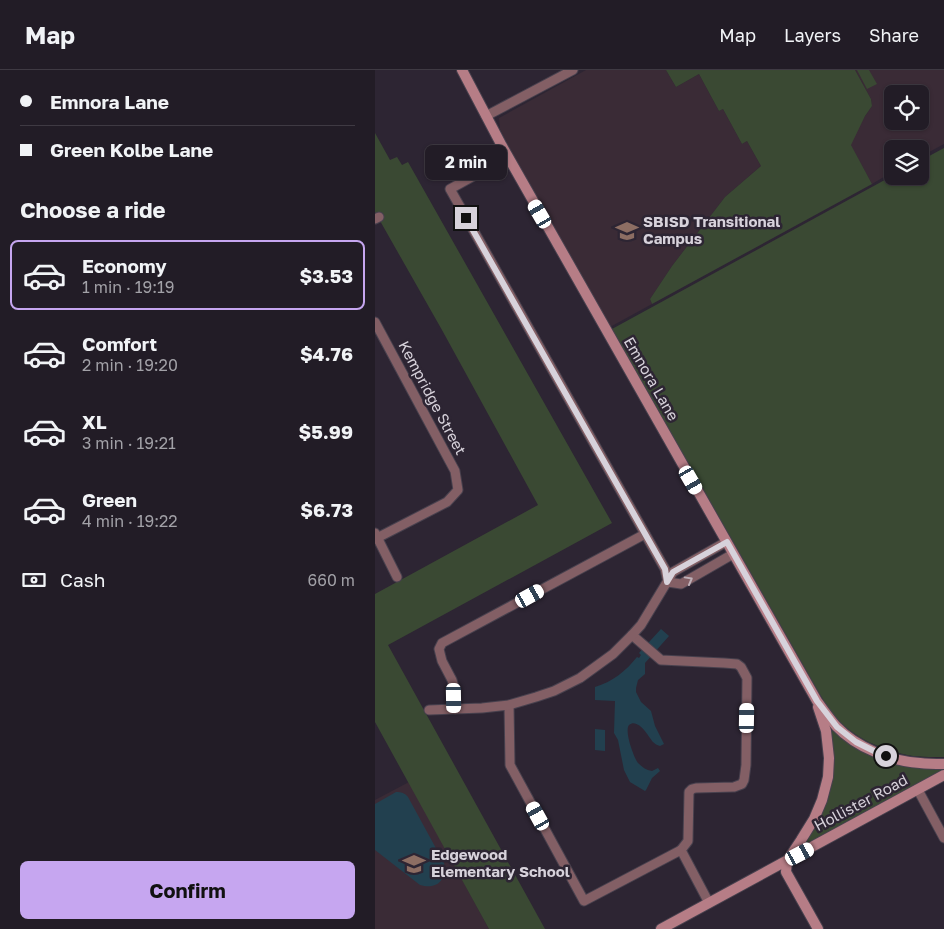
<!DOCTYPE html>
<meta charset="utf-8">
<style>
:root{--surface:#221c26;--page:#2e2932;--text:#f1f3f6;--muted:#a2a1a7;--line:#3f3a43;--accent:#c6a6f0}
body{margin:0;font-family:"Golos Text",sans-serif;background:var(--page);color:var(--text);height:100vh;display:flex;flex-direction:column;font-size:19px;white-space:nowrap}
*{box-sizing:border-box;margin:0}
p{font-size:16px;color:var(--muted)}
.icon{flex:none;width:28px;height:28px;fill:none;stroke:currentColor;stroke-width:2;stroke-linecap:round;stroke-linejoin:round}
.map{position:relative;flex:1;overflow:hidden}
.sheet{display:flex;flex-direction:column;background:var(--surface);width:375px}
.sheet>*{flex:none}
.top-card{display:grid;align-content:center;height:110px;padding:0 20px;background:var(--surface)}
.controls{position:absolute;left:509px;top:15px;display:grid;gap:10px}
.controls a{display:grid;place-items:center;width:45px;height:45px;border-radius:8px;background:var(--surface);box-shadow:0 1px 4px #0004,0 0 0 1px var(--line);font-size:25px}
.end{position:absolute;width:22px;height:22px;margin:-11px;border:6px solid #d7d2db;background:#111;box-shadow:0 0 0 2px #111}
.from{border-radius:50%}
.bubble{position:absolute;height:35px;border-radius:8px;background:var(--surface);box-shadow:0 1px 4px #0004,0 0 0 1px var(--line);font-size:16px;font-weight:700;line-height:35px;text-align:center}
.car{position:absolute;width:15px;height:30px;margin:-15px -8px;border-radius:6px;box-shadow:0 0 4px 1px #0007;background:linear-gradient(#fff 24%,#345 0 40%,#fff 0 76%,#345 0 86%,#fff 0)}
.top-card b{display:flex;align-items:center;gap:18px;height:48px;font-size:19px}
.top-card b+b{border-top:1px solid var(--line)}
.top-card i{width:12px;height:12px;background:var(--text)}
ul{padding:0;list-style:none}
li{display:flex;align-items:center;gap:15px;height:70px;margin:0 10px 8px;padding:0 10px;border:2px solid transparent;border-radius:8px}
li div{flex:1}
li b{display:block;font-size:19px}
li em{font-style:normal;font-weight:700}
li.current{border-color:var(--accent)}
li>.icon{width:45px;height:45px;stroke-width:1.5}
h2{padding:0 20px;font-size:22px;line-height:60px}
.pay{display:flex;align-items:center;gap:12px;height:55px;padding:0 20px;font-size:19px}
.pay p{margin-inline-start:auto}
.cta{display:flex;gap:10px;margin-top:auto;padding:10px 20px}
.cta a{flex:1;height:58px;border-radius:8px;background:var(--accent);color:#111;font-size:20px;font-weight:700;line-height:58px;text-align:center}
header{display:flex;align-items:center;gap:30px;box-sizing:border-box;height:70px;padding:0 25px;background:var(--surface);border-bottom:1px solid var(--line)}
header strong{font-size:24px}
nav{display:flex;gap:28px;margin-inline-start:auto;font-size:18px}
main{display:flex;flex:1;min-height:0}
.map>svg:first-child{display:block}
.education{fill:#3a2b36;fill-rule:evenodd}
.green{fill:#3a4933}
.water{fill:#22404f}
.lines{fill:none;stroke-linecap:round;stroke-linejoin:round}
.street-casing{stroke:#48414e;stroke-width:11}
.secondary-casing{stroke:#48414e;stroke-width:12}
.street{stroke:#835f65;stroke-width:9}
.secondary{stroke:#b67d86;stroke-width:10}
.oneway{stroke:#beb0b8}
.route{stroke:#d7d2db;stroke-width:6}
.labels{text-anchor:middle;stroke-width:5;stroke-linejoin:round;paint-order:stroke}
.poi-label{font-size:15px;font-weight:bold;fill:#d7d2db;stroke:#2d2533;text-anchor:start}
.street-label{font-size:15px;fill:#d7d2db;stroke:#2d2533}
</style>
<header>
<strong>Map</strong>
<nav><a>Map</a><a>Layers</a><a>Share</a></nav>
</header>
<main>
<section class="sheet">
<div class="top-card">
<b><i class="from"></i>Emnora Lane</b>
<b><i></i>Green Kolbe Lane</b>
</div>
<h2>Choose a ride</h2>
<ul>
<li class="current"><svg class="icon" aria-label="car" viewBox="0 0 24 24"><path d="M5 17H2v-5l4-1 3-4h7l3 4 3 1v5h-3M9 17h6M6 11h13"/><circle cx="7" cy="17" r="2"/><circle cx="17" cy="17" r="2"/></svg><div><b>Economy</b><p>1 min · 19:19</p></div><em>$3.53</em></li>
<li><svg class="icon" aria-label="car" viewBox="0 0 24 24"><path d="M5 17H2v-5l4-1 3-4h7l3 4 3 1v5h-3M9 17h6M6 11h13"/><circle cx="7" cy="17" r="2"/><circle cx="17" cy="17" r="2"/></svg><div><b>Comfort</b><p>2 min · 19:20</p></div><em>$4.76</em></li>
<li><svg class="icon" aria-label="car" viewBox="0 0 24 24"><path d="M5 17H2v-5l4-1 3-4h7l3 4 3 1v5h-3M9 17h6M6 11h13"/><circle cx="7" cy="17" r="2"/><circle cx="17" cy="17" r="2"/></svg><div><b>XL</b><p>3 min · 19:21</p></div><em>$5.99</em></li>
<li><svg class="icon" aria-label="car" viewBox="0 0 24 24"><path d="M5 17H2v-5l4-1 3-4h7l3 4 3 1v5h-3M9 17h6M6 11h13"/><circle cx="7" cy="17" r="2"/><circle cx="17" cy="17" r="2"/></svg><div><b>Green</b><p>4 min · 19:22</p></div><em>$6.73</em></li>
</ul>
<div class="pay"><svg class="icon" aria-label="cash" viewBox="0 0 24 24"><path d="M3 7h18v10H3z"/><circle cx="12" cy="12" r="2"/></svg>Cash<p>660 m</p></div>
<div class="cta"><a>Confirm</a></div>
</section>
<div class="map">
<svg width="569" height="859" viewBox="0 0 569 859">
<rect width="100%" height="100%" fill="#2d2533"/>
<!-- education -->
<g class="education">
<polygon points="211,0 291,0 301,17 324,4 344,41 348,39 367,74 372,71 386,96 350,127 297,196 275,229 277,234 235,257 148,105 125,59 124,48"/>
<path d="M480 0H569V74L545 87V79H518L517 102 497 114 475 74 490 46 497 36 496 29ZM518 24H545V51H518Z"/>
<polygon points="34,712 114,859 0,859 0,730"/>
</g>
<!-- green -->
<g class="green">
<polygon points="291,0 480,0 496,29 497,36 490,46 476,75 497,114 277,234 275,229 297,196 350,127 386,96 372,71 367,74 348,39 344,41 324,4 301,17"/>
<polygon points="482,0 494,0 502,14 492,19"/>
<polygon points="0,63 15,90 22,87 27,95 33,92 237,453 13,575 170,859 114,859 0,652 0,524 163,435 67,260 0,142"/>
<path d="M569 78V687C559 687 548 687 538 686 509 681 477 668 458 644 452 637 448 629 443 621L237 259 517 106H545V91Z"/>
<polygon points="459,660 482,675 566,697 567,699 564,703 432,774 428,772 450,731 455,662"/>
</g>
<!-- water -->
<g class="water">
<path d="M286 559 294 566 270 593V604L263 610 261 618V622L266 632 276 641 280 656 289 674 285 676C282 675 280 674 278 672 274 667 263 647 254 655 249 661 259 688 263 693 267 697 271 700 277 701L283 698 285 701 277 708 271 720 270 721 255 712 249 700 243 670 239 663 240 631 220 630V617C237 612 251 601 262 587L264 588 266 585 264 583Z"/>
<polygon points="220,659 230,660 230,681 220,680"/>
<path d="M21 722C26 722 30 723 33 727L69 793C72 810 62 820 45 815L0 780V734Z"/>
</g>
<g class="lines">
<defs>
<g id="street">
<polyline points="111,46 198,0"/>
<polyline points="133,87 75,119 290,499 293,512"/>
<polyline points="0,149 4,147"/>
<polyline points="0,252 80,401 83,420 72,432 0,469"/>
<polyline points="0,463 22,507"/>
<polyline points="293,512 306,514 358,484"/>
<polyline points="257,565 286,590 349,593 362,594 366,597 372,608 371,695 369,710 367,714 359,717 321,718 317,719 314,722 313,771 306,780 334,833"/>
<polyline points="134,635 135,695 209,831 306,780"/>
<polyline points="80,639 79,617 77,610 67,591 64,579 67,573 270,464"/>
<polyline points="54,640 107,638 134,635 161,627 179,621 205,608 238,584 257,565 266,555 298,502 351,472"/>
<polyline points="543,720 569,768"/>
</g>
<g id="secondary">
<path d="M87 0 127 76 442 631C448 639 454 648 461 656 482 678 516 691 545 693 553 694 561 694 569 694"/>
<polyline points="286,859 569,705"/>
<polyline points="443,859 411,802 412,791 426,770 439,749 447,730 453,707 454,688 451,661 443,637"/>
</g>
</defs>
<!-- street casing -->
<use href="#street" class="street-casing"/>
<!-- secondary casing -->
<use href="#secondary" class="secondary-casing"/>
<!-- street -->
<use href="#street" class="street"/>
<!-- secondary -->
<use href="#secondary" class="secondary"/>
</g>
<!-- one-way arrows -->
<defs><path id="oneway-chevron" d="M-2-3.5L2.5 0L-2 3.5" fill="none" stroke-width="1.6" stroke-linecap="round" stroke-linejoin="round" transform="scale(1.25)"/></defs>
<use class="oneway" href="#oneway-chevron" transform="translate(314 510) rotate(-29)"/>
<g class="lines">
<!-- route -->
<polyline class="route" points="91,148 290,499 292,512 298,502 352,472 442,631 462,657 481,672 501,682 511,686"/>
</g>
<!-- icons -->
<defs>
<symbol id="school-bare" viewBox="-9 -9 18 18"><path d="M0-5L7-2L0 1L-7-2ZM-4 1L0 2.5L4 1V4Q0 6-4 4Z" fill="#8d6e63" stroke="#2d2533" stroke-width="2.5" paint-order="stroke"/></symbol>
</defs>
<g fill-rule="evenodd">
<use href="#school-bare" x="236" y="145" width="32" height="32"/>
<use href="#school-bare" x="23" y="778" width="32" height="32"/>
</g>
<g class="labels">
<!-- poi labels -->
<g class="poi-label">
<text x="268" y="157">SBISD Transitional<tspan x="268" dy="17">Campus</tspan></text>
<text x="56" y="790">Edgewood<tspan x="56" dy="17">Elementary School</tspan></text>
</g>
<!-- street labels -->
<g class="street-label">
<text transform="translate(276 309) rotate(60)" y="5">Emnora Lane</text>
<text transform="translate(57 328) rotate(62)" y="5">Kempridge Street</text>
<text transform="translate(486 733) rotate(-28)" y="5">Hollister Road</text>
</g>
</g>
</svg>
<div class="controls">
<a><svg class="icon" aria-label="locate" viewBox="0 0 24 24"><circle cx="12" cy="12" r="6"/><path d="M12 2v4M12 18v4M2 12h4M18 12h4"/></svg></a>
<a><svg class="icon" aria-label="layers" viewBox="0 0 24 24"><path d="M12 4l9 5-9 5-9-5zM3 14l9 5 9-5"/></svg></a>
</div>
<i class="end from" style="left:511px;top:686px"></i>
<i class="end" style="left:91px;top:148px"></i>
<div class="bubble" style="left:50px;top:75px;width:82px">2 min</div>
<i class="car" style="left:165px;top:144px;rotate:330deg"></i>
<i class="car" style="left:316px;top:410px;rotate:150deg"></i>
<i class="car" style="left:155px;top:526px;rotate:61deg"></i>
<i class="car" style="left:79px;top:628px;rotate:179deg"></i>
<i class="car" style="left:372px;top:648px;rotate:1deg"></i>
<i class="car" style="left:163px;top:746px;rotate:331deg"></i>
<i class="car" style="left:425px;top:784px;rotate:62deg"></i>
</div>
</main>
